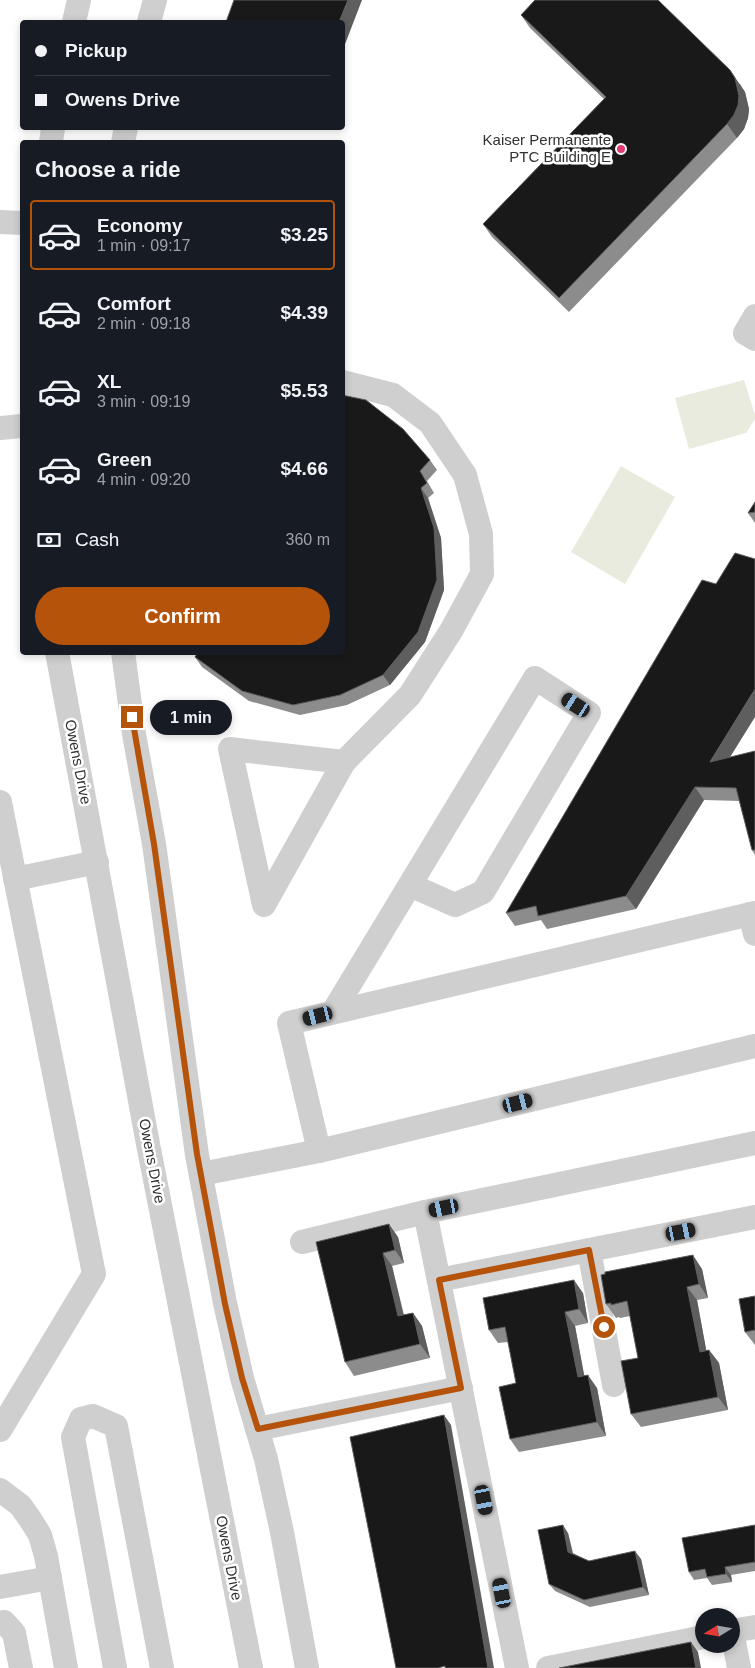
<!DOCTYPE html>
<meta charset="utf-8">
<style>
:root{--surface:#171b24;--page:#242831;--text:#f1f3f6;--muted:#9ea1a6;--line:#363941;--accent:#b45309}
body{margin:0;font-family:Helvetica,sans-serif;background:var(--page);color:var(--text);height:100vh;display:flex;flex-direction:column;font-size:19px;white-space:nowrap}
*{box-sizing:border-box;margin:0}
p{font-size:16px;color:var(--muted)}
.icon{flex:none;width:28px;height:28px;fill:none;stroke:currentColor;stroke-width:2;stroke-linecap:round;stroke-linejoin:round}
.map{position:relative;flex:1;overflow:hidden}
.side{position:absolute;left:20px;top:140px;width:325px;height:515px;display:flex;flex-direction:column;background:var(--surface);border-radius:5px;box-shadow:0 2px 8px #0003}
.side>*{flex:none}
.guide{position:absolute;left:20px;top:20px;width:325px;height:110px;border-radius:5px;box-shadow:0 2px 8px #0003;display:grid;align-content:center;height:110px;padding:0 15px;background:var(--surface)}
.needle{width:32px;rotate:259deg}
.buttons{position:absolute;left:695px;top:1608px;display:grid;gap:10px}
.buttons a{display:grid;place-items:center;width:45px;height:45px;border-radius:50%;background:var(--surface);box-shadow:0 2px 8px #0003;font-size:25px}
.end{position:absolute;width:22px;height:22px;margin:-11px;border:6px solid #b45309;background:#fff;box-shadow:0 0 0 2px #fff}
.from{border-radius:50%}
.bubble{position:absolute;height:35px;border-radius:18px;background:var(--surface);box-shadow:0 2px 8px #0003;font-size:16px;font-weight:600;line-height:35px;text-align:center}
.car{position:absolute;width:15px;height:30px;margin:-15px -8px;border-radius:6px;box-shadow:0 0 4px 1px #0007;background:linear-gradient(#222 24%,#8ab4d8 0 40%,#222 0 76%,#8ab4d8 0 86%,#222 0)}
.guide b{display:flex;align-items:center;gap:18px;height:48px;font-size:19px}
.guide b+b{border-top:1px solid var(--line)}
.guide i{width:12px;height:12px;background:var(--text)}
ul{padding:0;list-style:none}
li{display:flex;align-items:center;gap:15px;height:70px;margin:0 10px 8px;padding:0 5px;border:2px solid transparent;border-radius:5px}
li div{flex:1}
li b{display:block;font-size:19px}
li em{font-style:normal;font-weight:600}
li.active{border-color:var(--accent)}
li>.icon{width:45px;height:45px;stroke-width:1.5}
h2{padding:0 15px;font-size:22px;line-height:60px}
.pay{display:flex;align-items:center;gap:12px;height:55px;padding:0 15px;font-size:19px}
.pay p{margin-inline-start:auto}
.primary-button{display:flex;gap:10px;margin-top:auto;padding:10px 15px}
.primary-button a{flex:1;height:58px;border-radius:30px;background:var(--accent);color:#fff;font-size:20px;font-weight:600;line-height:58px;text-align:center}
.map>svg:first-child{display:block}
.green{fill:#e9ebde}
.lines{fill:none;stroke-linecap:round;stroke-linejoin:round}
.minor{stroke:#cfcfcf;stroke-width:24}
.wall{fill:#8c8c8c}
.shaded-wall{fill:#5e5e5e}
.building{fill:#191919;stroke:#5e5e5e}
.route{stroke:#b45309;stroke-width:6}
.poi-dot{fill:#e23b74;stroke:#fff;stroke-width:2}
.labels{text-anchor:middle;stroke-width:5;stroke-linejoin:round;paint-order:stroke}
.poi-label{font-size:15px;fill:#323232;stroke:#fff;text-anchor:end}
.street-label{font-size:15px;fill:#323232;stroke:#fff}
</style>
<div class="map">
<svg width="755" height="1668" viewBox="0 0 755 1668">
<rect width="100%" height="100%" fill="#fff"/>
<!-- green -->
<g class="green">
<polygon points="744,380 755,415 755,419 746,433 689,449 675,398"/>
<polygon points="621,466 675,497 625,584 571,552"/>
</g>
<g class="lines">
<!-- minor -->
<g class="minor">
<polyline points="74,22 79,0"/>
<polyline points="149,22 155,0"/>
<polyline points="51,142 53,128"/>
<polyline points="123,142 126,128"/>
<polyline points="0,222 22,223"/>
<polyline points="755,316 745,333 755,339"/>
<polyline points="342,382 393,395 430,423 465,475 481,534 482,574 451,631 410,695 344,762"/>
<polyline points="0,428 22,426"/>
<polyline points="57,652 148,1144 251,1668"/>
<polyline points="123,652 134,734 154,844 197,1155 225,1303 242,1378 266,1459 282,1532 307,1668"/>
<polygon points="230,749 344,762 264,905"/>
<polyline points="0,802 94,1274 0,1430"/>
<polyline points="15,879 97,862"/>
<polyline points="750,914 755,934"/>
<polyline points="333,1012 535,678 589,713 483,892 455,905 410,885"/>
<polyline points="319,1151 289,1023 755,913"/>
<polyline points="201,1174 319,1151 755,1046"/>
<polyline points="425,1212 517,1668"/>
<polyline points="302,1242 425,1212 755,1143"/>
<polyline points="589,1250 614,1385"/>
<polyline points="439,1280 755,1217"/>
<polyline points="257,1429 461,1388"/>
<polyline points="0,1490 20,1505 30,1519 40,1535 46,1556 66,1668"/>
<polyline points="0,1587 50,1578"/>
<polyline points="0,1623 4,1622 14,1633 21,1668"/>
<polyline points="731,1631 755,1627"/>
<polyline points="732,1631 739,1668"/>
<polyline points="115,1668 73,1437 81,1419 93,1416 116,1426 162,1668"/>
<polyline points="548,1668 704,1637"/>
</g>
</g>
<!-- wall -->
<g class="wall">
<polygon points="521,15 740,84 745,92 749,109 748,118 744,129 737,138 569,312 492,237 483,224 604,99 530,28"/>
<polygon points="342,395 430,460 437,470 427,481 434,493 428,498 441,538 444,590 425,642 390,685 347,705 300,715 249,701 202,667 195,657"/>
<polygon points="755,502 755,523 748,513"/>
<polygon points="755,751 755,855 752,850 740,801 704,800 636,909 547,929 541,920 515,926 506,913 731,757"/>
<polygon points="398,1237 404,1263 392,1266 404,1315 413,1313 422,1326 430,1358 354,1376 345,1362 316,1242"/>
<polygon points="702,1269 708,1298 697,1300 706,1350 709,1350 719,1363 728,1410 641,1427 631,1414 638,1358 630,1316 620,1318 619,1317 616,1318 606,1304"/>
<polygon points="583,1293 588,1323 575,1326 584,1376 597,1388 606,1436 519,1452 510,1439 516,1383 508,1342 498,1343 489,1330"/>
<polygon points="755,1296 755,1345 745,1332"/>
<polygon points="755,1525 755,1571 731,1575 732,1582 712,1585 707,1578 694,1580 689,1572"/>
<polygon points="568,1533 573,1553 589,1561 641,1559 649,1595 590,1607 555,1591 549,1584"/>
</g>
<!-- shaded-wall -->
<g class="shaded-wall">
<polygon points="348,0 362,0 342,52 342,22 339,22"/>
<polygon points="730,70 745,92 749,109 748,118 744,129 737,138 727,124"/>
<polygon points="421,488 428,498 441,538 444,590 425,642 390,685 383,675"/>
<polygon points="755,689 755,717 719,775 710,762"/>
<polygon points="695,787 704,800 636,909 626,896"/>
<polygon points="389,1224 398,1237 404,1263 395,1250"/>
<polygon points="383,1253 392,1266 407,1330 398,1316"/>
<polygon points="693,1255 702,1269 708,1298 699,1284"/>
<polygon points="574,1280 583,1293 588,1323 579,1309"/>
<polygon points="687,1287 697,1300 709,1365 700,1352"/>
<polygon points="565,1312 575,1326 587,1390 578,1377"/>
<polygon points="413,1313 422,1326 430,1358 420,1344"/>
<polygon points="709,1350 719,1363 728,1410 718,1397"/>
<polygon points="588,1375 597,1388 606,1436 597,1422"/>
<polygon points="444,1415 451,1425 494,1668 488,1668"/>
<polygon points="563,1525 568,1533 574,1559 568,1552"/>
<polygon points="635,1551 641,1559 649,1595 643,1587"/>
<polygon points="725,1567 731,1575 732,1582 726,1574"/>
<polygon points="691,1642 698,1652 701,1668 696,1668"/>
</g>
<!-- building -->
<g class="building">
<polygon points="234,0 348,0 339,22 226,22"/>
<polygon points="535,0 658,0 730,70 735,78 739,96 738,105 734,115 727,124 559,298 483,224 606,97 521,15"/>
<polygon points="342,395 366,400 403,429 430,460 420,471 427,483 421,488 434,528 437,580 418,632 383,675 340,695 293,705 242,691 195,657 198,652 342,652"/>
<polygon points="755,502 755,512 748,513"/>
<polygon points="735,553 755,559 755,689 710,762 755,751 755,850 752,850 736,788 695,787 626,896 538,916 536,906 506,913 702,580 716,584"/>
<polygon points="389,1224 395,1250 383,1253 398,1316 413,1313 420,1344 345,1362 316,1242"/>
<polygon points="693,1255 699,1284 687,1287 700,1352 709,1350 718,1397 631,1414 621,1361 638,1358 627,1301 611,1305 611,1303 606,1304 601,1275 605,1274 605,1272"/>
<polygon points="574,1280 579,1309 565,1312 578,1377 588,1375 597,1422 510,1439 499,1387 516,1383 505,1327 489,1330 483,1298"/>
<polygon points="755,1296 755,1330 745,1332 739,1299"/>
<polygon points="444,1415 488,1668 445,1668 445,1666 438,1668 396,1668 350,1437"/>
<polygon points="563,1525 568,1552 589,1561 635,1551 643,1587 584,1600 549,1584 538,1530"/>
<polygon points="755,1525 755,1562 725,1567 726,1574 707,1577 705,1569 689,1572 682,1538"/>
<polygon points="691,1642 696,1668 559,1668"/>
</g>
<g class="lines">
<!-- route -->
<polyline class="route" points="132,717 154,844 197,1154 225,1304 242,1378 258,1429 461,1388 439,1280 589,1250 604,1327"/>
</g>
<!-- markers -->
<circle class="poi-dot" cx="621" cy="149" r="5"/>
<g class="labels">
<!-- poi labels -->
<g class="poi-label">
<text x="611" y="145">Kaiser Permanente<tspan x="611" dy="17">PTC Building E</tspan></text>
</g>
<!-- street labels -->
<g class="street-label">
<text transform="translate(78 762) rotate(79)" y="5">Owens Drive</text>
<text transform="translate(152 1161) rotate(79)" y="5">Owens Drive</text>
<text transform="translate(229 1558) rotate(79)" y="5">Owens Drive</text>
</g>
</g>
</svg>
<div class="buttons">
<a><svg class="needle" viewBox="-14 -14 28 28"><path d="M0-13l5 13h-10z" fill="#e53935"/><path d="M0 13l5-13h-10z" fill="#9ea1a6"/></svg></a>
</div>
<i class="end from" style="left:604px;top:1327px"></i>
<i class="end" style="left:132px;top:717px"></i>
<div class="bubble" style="left:150px;top:700px;width:82px">1 min</div>
<i class="car" style="left:576px;top:705px;rotate:303deg"></i>
<i class="car" style="left:318px;top:1016px;rotate:256deg"></i>
<i class="car" style="left:518px;top:1103px;rotate:76deg"></i>
<i class="car" style="left:444px;top:1208px;rotate:258deg"></i>
<i class="car" style="left:681px;top:1232px;rotate:79deg"></i>
<i class="car" style="left:484px;top:1500px;rotate:169deg"></i>
<i class="car" style="left:502px;top:1593px;rotate:349deg"></i>
<div class="guide">
<b><i class="from"></i>Pickup</b>
<b><i></i>Owens Drive</b>
</div>
<section class="side">
<h2>Choose a ride</h2>
<ul>
<li class="active"><svg class="icon" aria-label="car" viewBox="0 0 24 24"><path d="M5 17H2v-5l4-1 3-4h7l3 4 3 1v5h-3M9 17h6M6 11h13"/><circle cx="7" cy="17" r="2"/><circle cx="17" cy="17" r="2"/></svg><div><b>Economy</b><p>1 min · 09:17</p></div><em>$3.25</em></li>
<li><svg class="icon" aria-label="car" viewBox="0 0 24 24"><path d="M5 17H2v-5l4-1 3-4h7l3 4 3 1v5h-3M9 17h6M6 11h13"/><circle cx="7" cy="17" r="2"/><circle cx="17" cy="17" r="2"/></svg><div><b>Comfort</b><p>2 min · 09:18</p></div><em>$4.39</em></li>
<li><svg class="icon" aria-label="car" viewBox="0 0 24 24"><path d="M5 17H2v-5l4-1 3-4h7l3 4 3 1v5h-3M9 17h6M6 11h13"/><circle cx="7" cy="17" r="2"/><circle cx="17" cy="17" r="2"/></svg><div><b>XL</b><p>3 min · 09:19</p></div><em>$5.53</em></li>
<li><svg class="icon" aria-label="car" viewBox="0 0 24 24"><path d="M5 17H2v-5l4-1 3-4h7l3 4 3 1v5h-3M9 17h6M6 11h13"/><circle cx="7" cy="17" r="2"/><circle cx="17" cy="17" r="2"/></svg><div><b>Green</b><p>4 min · 09:20</p></div><em>$4.66</em></li>
</ul>
<div class="pay"><svg class="icon" aria-label="cash" viewBox="0 0 24 24"><path d="M3 7h18v10H3z"/><circle cx="12" cy="12" r="2"/></svg>Cash<p>360 m</p></div>
<div class="primary-button"><a>Confirm</a></div>
</section>
</div>
